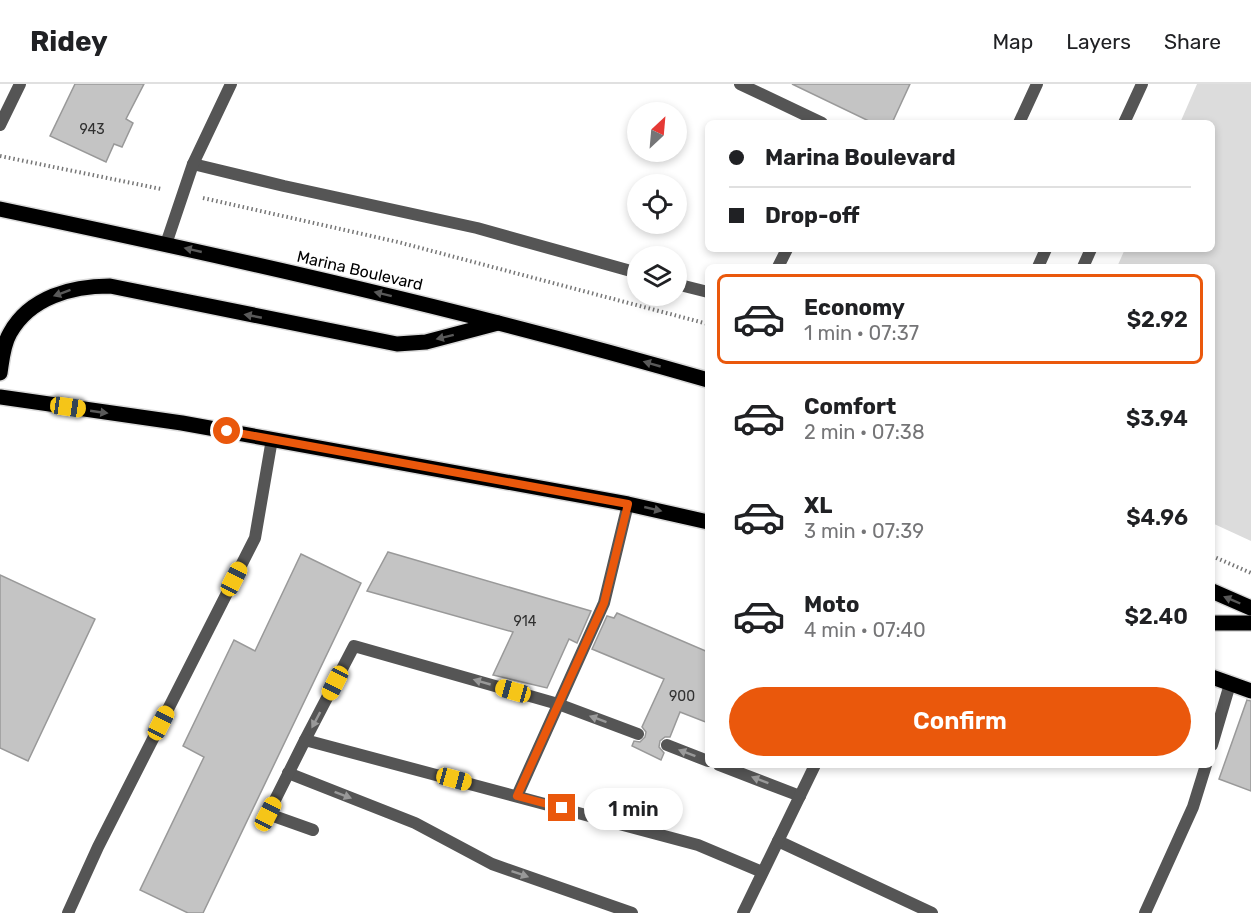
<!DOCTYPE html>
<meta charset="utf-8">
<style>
:root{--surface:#fff;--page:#f6f6f6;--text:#202124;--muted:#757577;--line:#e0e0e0;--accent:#ea580c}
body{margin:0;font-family:Rubik,sans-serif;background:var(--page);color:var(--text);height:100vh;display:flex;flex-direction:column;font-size:22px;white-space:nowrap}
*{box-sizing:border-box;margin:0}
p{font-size:20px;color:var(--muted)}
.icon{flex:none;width:33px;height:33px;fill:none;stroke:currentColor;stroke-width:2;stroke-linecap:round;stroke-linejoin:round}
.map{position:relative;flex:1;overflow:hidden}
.details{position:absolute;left:705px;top:180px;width:510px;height:504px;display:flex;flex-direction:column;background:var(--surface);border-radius:9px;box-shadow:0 3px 9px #0003}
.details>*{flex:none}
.banner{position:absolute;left:705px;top:36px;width:510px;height:132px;border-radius:9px;box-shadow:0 3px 9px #0003;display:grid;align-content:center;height:132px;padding:0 24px;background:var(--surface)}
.needle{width:39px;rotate:26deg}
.fabs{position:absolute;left:627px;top:18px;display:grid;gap:12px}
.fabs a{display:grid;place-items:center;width:60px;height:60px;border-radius:50%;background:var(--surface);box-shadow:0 3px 9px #0003;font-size:30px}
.end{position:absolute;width:27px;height:27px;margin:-14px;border:8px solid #ea580c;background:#fff;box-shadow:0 0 0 3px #fff}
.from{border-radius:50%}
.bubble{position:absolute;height:42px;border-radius:21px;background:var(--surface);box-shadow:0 3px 9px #0003;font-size:20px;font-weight:600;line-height:42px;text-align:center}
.car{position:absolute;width:18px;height:36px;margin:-18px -9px;border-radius:8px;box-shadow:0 0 4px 2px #0007;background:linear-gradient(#f5c518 24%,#345 0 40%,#f5c518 0 76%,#345 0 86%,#f5c518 0)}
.banner b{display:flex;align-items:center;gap:21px;height:57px;font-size:22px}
.banner b+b{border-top:2px solid var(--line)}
.banner i{width:15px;height:15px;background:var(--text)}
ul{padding:10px 0 0;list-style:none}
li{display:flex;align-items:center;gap:18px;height:90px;margin:0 12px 9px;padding:0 12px;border:3px solid transparent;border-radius:9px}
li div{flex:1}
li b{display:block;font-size:22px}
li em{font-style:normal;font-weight:600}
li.current{border-color:var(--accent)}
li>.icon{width:54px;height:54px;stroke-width:1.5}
.primary-button{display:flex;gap:12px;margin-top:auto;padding:12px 24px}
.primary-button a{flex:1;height:69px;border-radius:36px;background:var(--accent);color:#fff;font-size:24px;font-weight:600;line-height:69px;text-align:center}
header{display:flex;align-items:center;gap:36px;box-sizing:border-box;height:84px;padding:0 30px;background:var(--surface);border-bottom:2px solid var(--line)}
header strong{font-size:28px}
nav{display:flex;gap:33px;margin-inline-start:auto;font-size:21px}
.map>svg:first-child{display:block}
.green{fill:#dcdcdc}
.building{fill:#c4c4c4;stroke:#999;stroke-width:1.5}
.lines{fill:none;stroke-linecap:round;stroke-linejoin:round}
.primary-casing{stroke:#dbdbdb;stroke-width:18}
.path{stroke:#777;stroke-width:4;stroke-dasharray:1.5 3;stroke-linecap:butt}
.service{stroke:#555;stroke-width:12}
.minor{stroke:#555;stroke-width:12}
.primary{stroke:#000;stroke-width:15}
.oneway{fill:#595959}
.oneway2{fill:#999}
.route{stroke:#ea580c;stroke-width:8}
.labels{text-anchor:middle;stroke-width:6;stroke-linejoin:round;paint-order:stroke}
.number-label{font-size:14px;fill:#313131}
.street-label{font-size:16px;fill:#000;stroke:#fff}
</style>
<header>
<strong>Ridey</strong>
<nav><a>Map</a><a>Layers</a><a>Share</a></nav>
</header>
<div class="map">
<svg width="1251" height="829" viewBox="0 0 1251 829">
<rect width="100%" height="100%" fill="#fff"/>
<!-- green -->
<polygon class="green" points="1197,0 1251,0 1251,457 1212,439 1212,183 1117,183 1125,165 1212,165 1212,39 1180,39"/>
<!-- building -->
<g class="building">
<polygon points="75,0 144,0 126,35 133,39 122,63 114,60 106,78 50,52"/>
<polygon points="792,0 910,0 892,39 873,39"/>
<polygon points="388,468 591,527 577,559 569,555 547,604 493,591 513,548 367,507"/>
<polygon points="301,470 361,499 203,829 188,829 140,806 204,673 183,662 234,556 255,567"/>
<polygon points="0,491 95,535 28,677 0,664"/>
<polygon points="617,529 708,568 708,639 680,628 670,653 665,653 660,657 659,663 664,669 661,676 632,662 634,657 640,658 645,653 646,648 642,643 664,595 592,565 607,532 614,534"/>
<polygon points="1247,616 1251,617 1251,707 1219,695"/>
</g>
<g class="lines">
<defs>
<g id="primary">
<path d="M0 125C238 175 474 228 708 296"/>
<path d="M0 289C2 276 3 261 10 249 30 213 72 202 110 202L397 260 426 258 498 239"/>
<polyline points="0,313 182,339 628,420 708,438"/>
<polyline points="1212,507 1251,524"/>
<polyline points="1212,539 1251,539"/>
<polyline points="1212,593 1251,607"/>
</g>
</defs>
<!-- primary casing -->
<use href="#primary" class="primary-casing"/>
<!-- path -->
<g class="path">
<polyline points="0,72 161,105"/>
<polyline points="203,114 398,158 708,240"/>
<polyline points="1212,472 1251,489"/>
</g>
<!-- service -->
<g class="service">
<polyline points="740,0 822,39"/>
<polyline points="1019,39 1037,0"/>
<polyline points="0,41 20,0"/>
<polyline points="193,80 284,102 477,144 638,189"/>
<polyline points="166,160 193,80 231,0"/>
<polyline points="778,183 787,165"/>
<polyline points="676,200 708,208"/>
<polyline points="305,656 354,562 558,620 638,650"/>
<polyline points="667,661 708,677"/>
<polyline points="1212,661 1230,600"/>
<polyline points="719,681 800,712"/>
<polyline points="288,689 415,739 492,780 632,829"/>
<polyline points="517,712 604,519 628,420"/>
<polyline points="313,746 268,730 305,656 698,761 762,788"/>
<polyline points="68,829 98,763 255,454 272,355"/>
<polyline points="1145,829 1193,723 1206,681"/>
</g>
<!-- minor -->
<g class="minor">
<polyline points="1124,39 1142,0"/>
<polyline points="1038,183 1046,165"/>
<polyline points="1083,183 1091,165"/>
<polyline points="778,757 932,829"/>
<polyline points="743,829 815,681"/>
</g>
<!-- primary -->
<use href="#primary" class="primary"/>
</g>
<!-- one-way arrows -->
<defs><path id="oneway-solid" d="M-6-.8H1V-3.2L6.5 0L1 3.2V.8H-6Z" transform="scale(1.5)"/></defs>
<g class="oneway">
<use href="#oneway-solid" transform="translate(193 166) rotate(-167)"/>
<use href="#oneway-solid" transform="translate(62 209) rotate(160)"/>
<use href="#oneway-solid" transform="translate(383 210) rotate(-166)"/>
<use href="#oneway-solid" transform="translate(253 232) rotate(-169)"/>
<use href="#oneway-solid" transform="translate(445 253) rotate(166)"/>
<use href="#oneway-solid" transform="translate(652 280) rotate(-164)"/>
<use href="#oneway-solid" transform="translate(99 328) rotate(8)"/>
<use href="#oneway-solid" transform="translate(653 425) rotate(13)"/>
<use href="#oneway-solid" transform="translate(1232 516) rotate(-157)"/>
</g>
<g class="oneway2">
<use href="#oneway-solid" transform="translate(482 598) rotate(-164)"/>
<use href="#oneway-solid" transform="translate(598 635) rotate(-160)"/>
<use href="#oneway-solid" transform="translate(316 636) rotate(118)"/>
<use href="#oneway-solid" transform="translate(687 669) rotate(-159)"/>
<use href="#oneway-solid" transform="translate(760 696) rotate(-159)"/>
<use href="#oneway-solid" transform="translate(343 711) rotate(21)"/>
<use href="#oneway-solid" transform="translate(520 790) rotate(19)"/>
</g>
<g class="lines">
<!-- route -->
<polyline class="route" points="227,347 628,420 604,519 517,712 562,724"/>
</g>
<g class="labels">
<!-- number labels -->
<g class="number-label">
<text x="92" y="50">943</text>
<text x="525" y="542">914</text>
<text x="682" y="617">900</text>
</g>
<!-- street labels -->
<g class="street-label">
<text transform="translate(360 186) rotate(13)" y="6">Marina Boulevard</text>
</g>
</g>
</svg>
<div class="fabs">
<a><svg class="needle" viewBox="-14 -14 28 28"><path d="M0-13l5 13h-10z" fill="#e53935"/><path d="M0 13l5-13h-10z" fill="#757577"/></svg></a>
<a><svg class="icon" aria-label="locate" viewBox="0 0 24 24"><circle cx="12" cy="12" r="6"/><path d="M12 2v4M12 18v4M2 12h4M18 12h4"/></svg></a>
<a><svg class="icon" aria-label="layers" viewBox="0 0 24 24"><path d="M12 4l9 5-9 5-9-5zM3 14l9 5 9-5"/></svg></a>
</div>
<i class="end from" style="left:227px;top:347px"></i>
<i class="end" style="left:562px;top:724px"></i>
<div class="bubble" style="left:584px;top:704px;width:99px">1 min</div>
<i class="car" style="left:68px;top:323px;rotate:98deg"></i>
<i class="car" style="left:234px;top:495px;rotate:27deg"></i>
<i class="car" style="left:335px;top:599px;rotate:207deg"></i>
<i class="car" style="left:513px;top:607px;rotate:286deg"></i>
<i class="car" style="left:161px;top:639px;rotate:27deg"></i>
<i class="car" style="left:454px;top:695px;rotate:105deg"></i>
<i class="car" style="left:268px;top:730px;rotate:27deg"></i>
<div class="banner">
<b><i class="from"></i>Marina Boulevard</b>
<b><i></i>Drop-off</b>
</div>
<section class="details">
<ul>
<li class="current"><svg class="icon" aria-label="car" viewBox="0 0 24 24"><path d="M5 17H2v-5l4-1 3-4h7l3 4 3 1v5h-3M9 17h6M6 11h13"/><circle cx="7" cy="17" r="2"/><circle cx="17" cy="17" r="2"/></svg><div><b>Economy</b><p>1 min · 07:37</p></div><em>$2.92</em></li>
<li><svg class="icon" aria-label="car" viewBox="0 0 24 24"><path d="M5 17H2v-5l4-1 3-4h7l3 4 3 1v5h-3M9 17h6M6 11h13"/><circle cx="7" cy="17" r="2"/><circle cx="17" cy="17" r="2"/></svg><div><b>Comfort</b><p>2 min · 07:38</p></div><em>$3.94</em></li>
<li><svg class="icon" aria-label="car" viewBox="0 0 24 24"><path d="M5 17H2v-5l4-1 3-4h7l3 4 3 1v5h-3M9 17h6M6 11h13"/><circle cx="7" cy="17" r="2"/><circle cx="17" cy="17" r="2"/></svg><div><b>XL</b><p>3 min · 07:39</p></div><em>$4.96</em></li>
<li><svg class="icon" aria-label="car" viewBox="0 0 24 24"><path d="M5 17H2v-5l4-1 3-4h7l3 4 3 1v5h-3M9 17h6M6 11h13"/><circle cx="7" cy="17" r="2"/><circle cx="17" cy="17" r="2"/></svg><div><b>Moto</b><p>4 min · 07:40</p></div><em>$2.40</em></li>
</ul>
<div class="primary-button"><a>Confirm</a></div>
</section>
</div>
